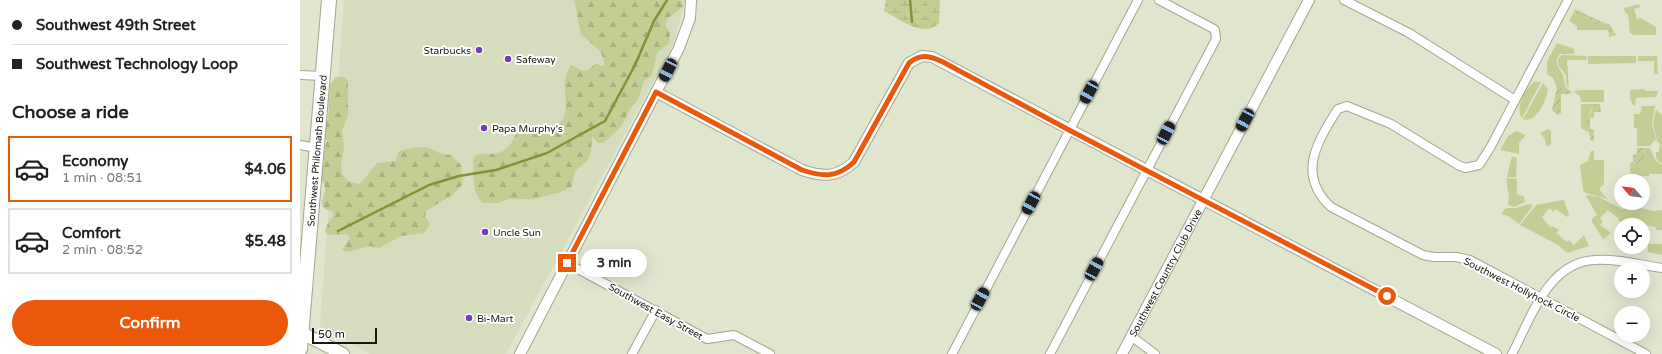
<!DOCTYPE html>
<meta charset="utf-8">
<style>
:root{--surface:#fff;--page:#f6f6f6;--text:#222;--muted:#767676;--line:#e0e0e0;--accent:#ea580c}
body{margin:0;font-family:"Varela Round",sans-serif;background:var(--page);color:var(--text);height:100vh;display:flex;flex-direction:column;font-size:15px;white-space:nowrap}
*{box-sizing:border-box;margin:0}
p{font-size:13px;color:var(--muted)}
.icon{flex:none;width:22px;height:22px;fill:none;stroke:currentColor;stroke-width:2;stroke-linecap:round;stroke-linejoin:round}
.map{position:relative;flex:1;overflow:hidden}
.drawer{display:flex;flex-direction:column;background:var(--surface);width:300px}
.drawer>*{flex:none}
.top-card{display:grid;align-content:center;height:88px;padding:0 12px;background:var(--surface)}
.needle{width:26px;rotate:298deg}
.buttons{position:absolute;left:1314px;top:174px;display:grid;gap:8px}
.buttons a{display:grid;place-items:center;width:36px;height:36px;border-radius:50%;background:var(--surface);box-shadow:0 4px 16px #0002;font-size:20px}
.scale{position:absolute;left:12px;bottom:10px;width:65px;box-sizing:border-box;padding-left:4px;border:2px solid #16170f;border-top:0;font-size:11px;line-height:14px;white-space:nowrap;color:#16170f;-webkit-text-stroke:3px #fff;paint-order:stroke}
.end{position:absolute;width:18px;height:18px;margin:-9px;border:5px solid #ea580c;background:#fff;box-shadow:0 0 0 2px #fff}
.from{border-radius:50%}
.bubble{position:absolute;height:28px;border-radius:14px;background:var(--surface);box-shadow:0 4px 16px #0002;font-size:13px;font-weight:700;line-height:28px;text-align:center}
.car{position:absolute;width:12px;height:24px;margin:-12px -6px;border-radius:5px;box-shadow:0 0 3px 1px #0007;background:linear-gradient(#222 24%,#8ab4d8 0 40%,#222 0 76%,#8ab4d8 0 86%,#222 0)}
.top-card b{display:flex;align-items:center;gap:14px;height:38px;font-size:15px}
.top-card b+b{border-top:1px solid var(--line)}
.top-card i{width:10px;height:10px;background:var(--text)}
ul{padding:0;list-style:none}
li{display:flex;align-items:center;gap:12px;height:66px;margin:0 8px 6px;padding:0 4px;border:2px solid var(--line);border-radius:0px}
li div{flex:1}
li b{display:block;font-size:15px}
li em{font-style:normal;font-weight:700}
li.selected{border-color:var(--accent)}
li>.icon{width:36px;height:36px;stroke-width:1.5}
h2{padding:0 12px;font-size:18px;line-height:48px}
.cta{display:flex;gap:8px;margin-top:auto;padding:8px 12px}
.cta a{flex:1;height:46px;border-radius:24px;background:var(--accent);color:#fff;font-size:16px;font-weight:700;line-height:46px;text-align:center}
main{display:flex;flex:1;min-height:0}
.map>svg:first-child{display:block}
.built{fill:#d6dcbe}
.green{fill:#c3ce94}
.forest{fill:url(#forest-firs)}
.wetland{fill:url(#wetland-marsh)}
.garden{fill:url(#garden-furrows)}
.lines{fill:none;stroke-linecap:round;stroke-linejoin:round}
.stream{stroke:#859139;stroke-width:2.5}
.minor-casing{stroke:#a1a690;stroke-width:10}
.tertiary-casing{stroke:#a1a690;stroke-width:12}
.secondary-casing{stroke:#a1a690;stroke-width:14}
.trunk-casing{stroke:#a1a690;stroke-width:16}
.minor{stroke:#fff;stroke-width:8}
.tertiary{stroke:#fff;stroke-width:10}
.secondary{stroke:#fff;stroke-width:12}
.trunk{stroke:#fff;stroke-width:14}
.route{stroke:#ea580c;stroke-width:5}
.poi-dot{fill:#733eb5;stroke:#fff;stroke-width:1.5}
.labels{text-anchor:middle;stroke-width:4;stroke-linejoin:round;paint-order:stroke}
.poi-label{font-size:10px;fill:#16170f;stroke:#fff;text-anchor:start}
.street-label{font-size:10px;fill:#16170f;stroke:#fff}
</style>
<main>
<section class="drawer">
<div class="top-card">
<b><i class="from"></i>Southwest 49th Street</b>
<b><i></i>Southwest Technology Loop</b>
</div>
<h2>Choose a ride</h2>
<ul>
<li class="selected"><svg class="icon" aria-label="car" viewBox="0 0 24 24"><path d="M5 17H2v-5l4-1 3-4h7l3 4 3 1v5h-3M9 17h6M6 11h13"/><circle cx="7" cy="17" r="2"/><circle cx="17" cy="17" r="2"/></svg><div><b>Economy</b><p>1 min · 08:51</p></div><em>$4.06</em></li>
<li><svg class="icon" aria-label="car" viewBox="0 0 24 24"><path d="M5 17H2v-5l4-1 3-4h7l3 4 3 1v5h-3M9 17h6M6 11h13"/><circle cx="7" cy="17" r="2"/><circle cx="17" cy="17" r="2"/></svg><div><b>Comfort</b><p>2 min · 08:52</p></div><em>$5.48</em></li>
</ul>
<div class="cta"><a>Confirm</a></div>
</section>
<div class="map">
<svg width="1362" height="354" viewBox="0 0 1362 354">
<defs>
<pattern id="forest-firs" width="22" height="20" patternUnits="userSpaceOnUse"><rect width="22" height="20" fill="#c3ce94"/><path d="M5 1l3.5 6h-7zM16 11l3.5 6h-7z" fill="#a7b07e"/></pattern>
<pattern id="wetland-marsh" width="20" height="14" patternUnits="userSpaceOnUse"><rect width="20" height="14" fill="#c3ce94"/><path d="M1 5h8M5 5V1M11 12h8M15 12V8" fill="none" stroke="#a7b07e"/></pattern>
<pattern id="garden-furrows" width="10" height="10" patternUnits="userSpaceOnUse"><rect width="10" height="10" fill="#c3ce94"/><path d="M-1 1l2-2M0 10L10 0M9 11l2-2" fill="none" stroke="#a7b07e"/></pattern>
</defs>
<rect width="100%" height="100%" fill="#e0e5ce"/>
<!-- built -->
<polygon class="built" points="44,0 386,0 373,45 206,354 70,354 20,326"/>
<!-- green -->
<g class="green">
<polygon points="1339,4 1340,7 1334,9 1337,19 1341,18 1356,27 1356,35 1334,35 1330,33 1328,15 1325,12 1324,8"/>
<polygon points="1273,13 1308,26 1309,30 1277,30 1277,26 1269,21"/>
<path d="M1257 43 1274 49V54H1260C1253 62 1259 67 1263 75 1265 79 1264 84 1266 88H1257L1253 78 1247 74V62Z"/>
<path d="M1262 55 1287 56 1286 60H1267L1269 89C1265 85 1267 81 1266 76 1263 68 1258 70 1258 59Z"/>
<polygon points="1288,56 1336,56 1336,63 1288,64"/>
<polygon points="1338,56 1357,56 1358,74 1354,74 1354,61 1338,61"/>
<path d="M1234 82H1241L1222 118C1214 108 1226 88 1234 82Z"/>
<path d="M1243 83 1248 89C1247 100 1236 124 1223 119Z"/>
<polygon points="1344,89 1345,91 1358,91 1356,97 1336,98 1335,106 1333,105 1330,99 1330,90"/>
<polygon points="1285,90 1304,90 1304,102 1281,102 1280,96 1273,91"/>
<polygon points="1281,104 1295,104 1289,113 1288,132 1281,128"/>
<polygon points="1342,106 1355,106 1352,124 1356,139 1350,146 1337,146 1337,128 1334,128 1334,114 1340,114"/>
<path d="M1356 110 1362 115V164C1357 161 1355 157 1356 152H1359L1360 143 1357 142 1353 122Z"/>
<polygon points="1248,129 1251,131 1251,145 1246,146 1245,139 1240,133"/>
<polygon points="1216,131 1226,135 1219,143 1219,154 1200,150 1208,136"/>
<path d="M1344 148H1350C1353 154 1355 162 1362 165V174H1349V176H1333L1330 173V166L1343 162 1346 156Z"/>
<polygon points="1291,151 1294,151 1294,160 1304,160 1304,184 1299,189 1307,199 1286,193 1283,190 1280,165 1288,161"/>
<polygon points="1212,156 1217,158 1216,177 1207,177"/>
<path d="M1207 178 1217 179V195L1224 196 1225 202 1214 207 1208 205C1211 195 1205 183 1207 178Z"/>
<polygon points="1287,195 1299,197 1322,209 1333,206 1353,211 1362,210 1362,230 1356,230 1356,227 1343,225 1321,226 1321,223 1318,220 1319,219 1308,210 1300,218 1303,222 1300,225 1311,233 1303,239 1292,222 1292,219 1297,215 1286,196"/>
<polygon points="1264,200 1269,215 1267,217 1256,209 1253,212 1250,208 1242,217 1250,227 1252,226 1259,230 1256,233 1267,242 1269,240 1274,245 1284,235 1289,246 1267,253 1258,245 1220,225 1236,205"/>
<polygon points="1229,204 1233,205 1232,207 1219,224 1208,216 1201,214 1206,208 1216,208"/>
<polygon points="1348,244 1362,244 1362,255 1348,252"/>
</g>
<!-- forest -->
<g class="forest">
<path d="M274 0H379L382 2 383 7 367 19 365 24 370 33 369 43 357 53 352 75 344 81 339 97 330 109 321 127 303 143H298L292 136 291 152 287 161 275 171 272 186 264 191 234 199H208L198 203H183C170 191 175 174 173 158L178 154C202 155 209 152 218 129L255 126C278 115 255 84 271 66 277 66 280 72 286 71 290 69 293 65 297 63L301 66 305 65 301 52 281 34Z"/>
<path d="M35 77H44L48 80V116L42 130 44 149 41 164 42 174 48 181 58 184 62 182 77 163 96 161 98 152C102 149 124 146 129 148 138 152 141 155 151 155L161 165 163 184 152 195 126 211 125 216 130 224 124 233 101 236 79 248 69 246 46 252 42 249 50 238 47 234 28 235 25 231 28 223 34 215 32 211C17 210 23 199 25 190 25 184 21 180 20 174 20 170 24 167 24 162 24 154 24 149 27 141L23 132 28 119 30 85Z"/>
</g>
<!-- wetland -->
<path class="wetland" d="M586 0H640L639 23C623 39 600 19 584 11Z"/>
<!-- garden -->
<g class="garden">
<polygon points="1275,9 1304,23 1309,24 1316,35 1309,37 1308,26 1273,13"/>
<polygon points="1257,88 1266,88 1272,92 1271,94 1261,94 1261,113 1258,115 1252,110"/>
<path d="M1295 104H1300L1301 112H1294V117L1290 118V129H1294V141H1291C1287 123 1285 121 1295 104Z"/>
<polygon points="1337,148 1344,148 1346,158 1343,162 1330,166 1330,163 1333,162 1333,155 1337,154"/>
</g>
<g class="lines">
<!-- stream -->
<g class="stream">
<polyline points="610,0 612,22"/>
<polyline points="38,231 129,185 159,176 196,170 247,153 305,121 335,65 354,21 367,0"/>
</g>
<defs>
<g id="minor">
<polyline points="1044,0 1109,33 1215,100"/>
<path d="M1268 0 1190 148 1179 165 1165 168 1158 165 1091 124 1047 106 1038 109C1016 142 997 176 1031 207L1123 255 1134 257H1156L1170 260 1346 354"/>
<polyline points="0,75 23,76"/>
<polyline points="0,145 16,148"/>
<polyline points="267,263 407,339 434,335 470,354"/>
<polyline points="831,336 855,354"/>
<polyline points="332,354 356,310"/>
<polyline points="652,354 838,0"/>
<polyline points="750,354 916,39 915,30 912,28 859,0"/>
<path d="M1212 354C1231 318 1248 262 1295 260 1317 258 1340 265 1362 268"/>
</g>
<g id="tertiary">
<path d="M356 92 502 170C523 177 537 178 554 162L609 63 622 56 632 57 1196 354"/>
<polyline points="220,354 379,48 390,18 391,0"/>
<path id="s1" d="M822 354 1009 0"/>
</g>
<polyline id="secondary" points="0,332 43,354"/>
<g id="trunk">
<path id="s2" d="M0 349 29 0"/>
</g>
</defs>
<!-- minor casing -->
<use href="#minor" class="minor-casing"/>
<!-- tertiary casing -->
<use href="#tertiary" class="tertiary-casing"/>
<!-- secondary casing -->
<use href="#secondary" class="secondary-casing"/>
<!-- trunk casing -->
<use href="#trunk" class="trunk-casing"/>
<!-- minor -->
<use href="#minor" class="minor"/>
<!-- tertiary -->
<use href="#tertiary" class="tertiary"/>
<!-- secondary -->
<use href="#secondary" class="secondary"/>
<!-- trunk -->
<use href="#trunk" class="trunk"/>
</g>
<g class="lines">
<!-- route -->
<path class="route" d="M267 263 356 92 502 170C523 177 537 178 554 162L609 63C621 53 630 56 643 62L769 130 1087 296"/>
</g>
<!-- markers -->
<g class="poi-dot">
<circle cx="179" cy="50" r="4"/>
<circle cx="208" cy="59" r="4"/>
<circle cx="184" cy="128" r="4"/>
<circle cx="185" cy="232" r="4"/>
<circle cx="169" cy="318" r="4"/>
</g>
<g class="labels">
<!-- poi labels -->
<g class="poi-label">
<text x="171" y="54" text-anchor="end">Starbucks</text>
<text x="216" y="63">Safeway</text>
<text x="192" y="132">Papa Murphy's</text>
<text x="193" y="236">Uncle Sun</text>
<text x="177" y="322">Bi-Mart</text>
</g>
<!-- street labels -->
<g class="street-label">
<text dy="4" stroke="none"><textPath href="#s2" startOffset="199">Southwest Philomath Boulevard</textPath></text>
<text dy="4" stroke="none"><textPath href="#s1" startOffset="92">Southwest Country Club Drive</textPath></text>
<text transform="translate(1222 289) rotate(27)" y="4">Southwest Hollyhock Circle</text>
<text transform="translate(356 311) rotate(29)" y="4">Southwest Easy Street</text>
</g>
</g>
</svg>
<div class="buttons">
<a><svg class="needle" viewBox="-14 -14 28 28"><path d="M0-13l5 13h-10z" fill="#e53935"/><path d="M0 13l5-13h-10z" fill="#767676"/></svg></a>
<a><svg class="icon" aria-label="locate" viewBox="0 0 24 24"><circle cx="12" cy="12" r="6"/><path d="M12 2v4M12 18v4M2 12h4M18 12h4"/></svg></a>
<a>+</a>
<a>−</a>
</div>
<div class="scale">50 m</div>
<i class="end from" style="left:1087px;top:296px"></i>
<i class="end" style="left:267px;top:263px"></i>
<div class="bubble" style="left:281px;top:249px;width:66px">3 min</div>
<i class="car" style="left:368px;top:70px;rotate:207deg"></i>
<i class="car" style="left:789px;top:92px;rotate:208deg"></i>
<i class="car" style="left:945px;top:120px;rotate:208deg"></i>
<i class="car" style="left:866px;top:133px;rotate:27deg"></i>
<i class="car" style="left:731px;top:203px;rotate:208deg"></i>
<i class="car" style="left:794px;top:269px;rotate:28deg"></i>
<i class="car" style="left:680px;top:299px;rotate:28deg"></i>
</div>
</main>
